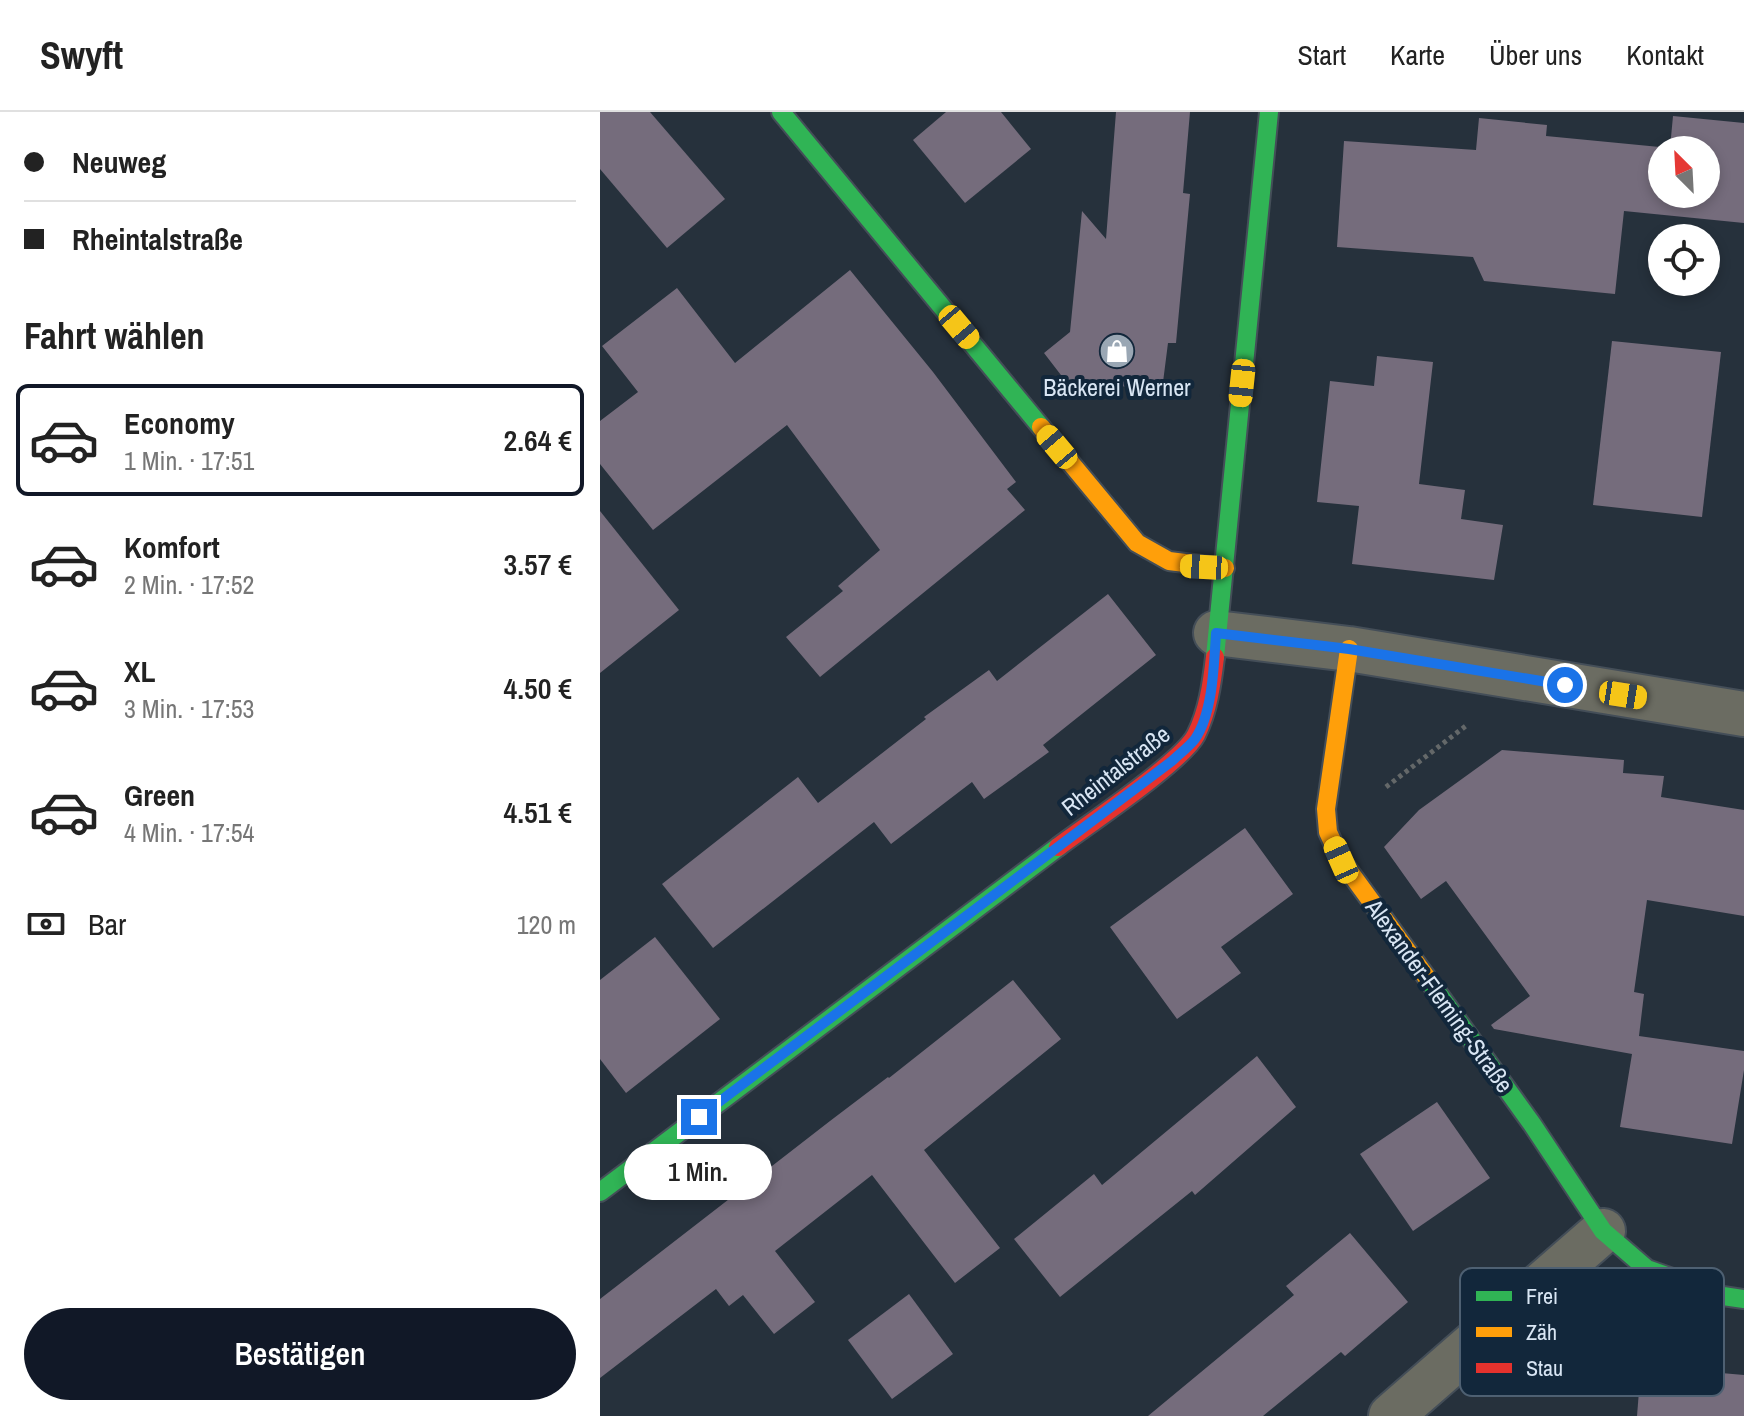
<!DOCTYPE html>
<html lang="de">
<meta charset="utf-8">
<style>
:root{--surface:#fff;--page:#f2f2f2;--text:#222;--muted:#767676;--line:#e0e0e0;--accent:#111827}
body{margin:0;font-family:"Archivo Narrow",sans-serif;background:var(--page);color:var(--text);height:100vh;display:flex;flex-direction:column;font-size:30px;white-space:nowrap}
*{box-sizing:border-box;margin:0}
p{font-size:26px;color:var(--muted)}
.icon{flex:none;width:44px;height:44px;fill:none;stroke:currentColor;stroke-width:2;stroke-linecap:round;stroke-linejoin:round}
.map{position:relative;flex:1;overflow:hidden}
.side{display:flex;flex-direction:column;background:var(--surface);width:600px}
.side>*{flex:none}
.top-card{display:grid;align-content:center;height:176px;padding:0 24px;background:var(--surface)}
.needle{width:52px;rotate:336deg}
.fabs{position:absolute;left:1048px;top:24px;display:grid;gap:16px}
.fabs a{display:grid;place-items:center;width:72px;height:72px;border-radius:50%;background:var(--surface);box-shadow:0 4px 12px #0003;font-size:40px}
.end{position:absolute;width:36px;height:36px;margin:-18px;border:10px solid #1a73e8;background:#fff;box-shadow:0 0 0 4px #fff}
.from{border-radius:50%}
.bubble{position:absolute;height:56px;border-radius:28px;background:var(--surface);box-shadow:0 4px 12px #0003;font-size:26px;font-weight:600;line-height:56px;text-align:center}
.car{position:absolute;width:24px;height:48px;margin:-24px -12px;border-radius:10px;box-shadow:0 0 6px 2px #0007;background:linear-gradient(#f5c518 24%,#345 0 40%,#f5c518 0 76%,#345 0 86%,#f5c518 0)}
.top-card b{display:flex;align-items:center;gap:28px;height:76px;font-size:30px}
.top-card b+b{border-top:2px solid var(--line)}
.top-card i{width:20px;height:20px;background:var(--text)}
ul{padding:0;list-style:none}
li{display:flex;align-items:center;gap:24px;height:112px;margin:0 16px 12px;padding:0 8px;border:4px solid transparent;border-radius:12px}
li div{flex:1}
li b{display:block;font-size:30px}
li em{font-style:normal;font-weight:600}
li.on{border-color:var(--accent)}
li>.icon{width:72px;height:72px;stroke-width:1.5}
h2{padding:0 24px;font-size:36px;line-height:96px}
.pay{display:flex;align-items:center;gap:20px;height:88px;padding:0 24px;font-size:30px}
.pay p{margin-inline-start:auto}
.primary-button{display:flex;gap:16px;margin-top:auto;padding:16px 24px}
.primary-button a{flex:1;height:92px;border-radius:48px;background:var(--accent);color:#fff;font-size:32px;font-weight:600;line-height:92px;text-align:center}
header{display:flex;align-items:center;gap:48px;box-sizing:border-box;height:112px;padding:0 40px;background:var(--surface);border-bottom:2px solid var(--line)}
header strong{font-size:38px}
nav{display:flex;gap:44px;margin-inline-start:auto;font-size:28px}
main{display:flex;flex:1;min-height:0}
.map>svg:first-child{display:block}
.building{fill:#756c7c;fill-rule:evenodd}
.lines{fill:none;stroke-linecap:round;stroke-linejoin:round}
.street-casing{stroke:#444e58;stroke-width:48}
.fast-casing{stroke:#444e58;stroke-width:22}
.slow-casing{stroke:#444e58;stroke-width:22}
.jam-casing{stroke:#444e58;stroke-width:22}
.path{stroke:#646869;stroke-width:5;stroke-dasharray:4 4;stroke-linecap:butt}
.street{stroke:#6b6c62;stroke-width:44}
.fast{stroke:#30b455;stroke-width:18}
.slow{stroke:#ff9f0a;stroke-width:18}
.jam{stroke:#e5322d;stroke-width:18}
.route{stroke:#1a73e8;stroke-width:10}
.labels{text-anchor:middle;stroke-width:8;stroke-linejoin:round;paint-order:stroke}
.poi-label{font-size:24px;fill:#d9e6f4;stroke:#12273b}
.street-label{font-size:24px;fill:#d9e6f4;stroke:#12273b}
.key{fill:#12273b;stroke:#4e6072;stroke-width:2}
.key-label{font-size:22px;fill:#d9e6f4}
</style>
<header>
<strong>Swyft</strong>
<nav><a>Start</a><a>Karte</a><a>Über uns</a><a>Kontakt</a></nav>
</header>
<main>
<section class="side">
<div class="top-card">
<b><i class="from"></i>Neuweg</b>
<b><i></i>Rheintalstraße</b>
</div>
<h2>Fahrt wählen</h2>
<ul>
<li class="on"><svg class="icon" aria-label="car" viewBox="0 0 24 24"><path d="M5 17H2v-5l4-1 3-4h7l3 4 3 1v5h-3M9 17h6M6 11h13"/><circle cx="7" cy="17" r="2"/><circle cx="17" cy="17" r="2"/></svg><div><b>Economy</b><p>1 Min. · 17:51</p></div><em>2.64 €</em></li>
<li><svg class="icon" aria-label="car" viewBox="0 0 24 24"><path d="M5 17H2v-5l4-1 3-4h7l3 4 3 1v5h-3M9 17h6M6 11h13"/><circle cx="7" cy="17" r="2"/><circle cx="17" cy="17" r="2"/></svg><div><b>Komfort</b><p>2 Min. · 17:52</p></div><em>3.57 €</em></li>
<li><svg class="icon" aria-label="car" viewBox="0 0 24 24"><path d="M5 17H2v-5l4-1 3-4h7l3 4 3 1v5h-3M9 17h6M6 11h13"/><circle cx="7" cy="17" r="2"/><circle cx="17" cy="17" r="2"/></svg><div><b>XL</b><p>3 Min. · 17:53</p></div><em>4.50 €</em></li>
<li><svg class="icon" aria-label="car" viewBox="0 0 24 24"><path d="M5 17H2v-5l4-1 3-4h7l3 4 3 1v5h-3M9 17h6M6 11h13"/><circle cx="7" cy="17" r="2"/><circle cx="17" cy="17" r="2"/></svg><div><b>Green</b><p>4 Min. · 17:54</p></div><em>4.51 €</em></li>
</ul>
<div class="pay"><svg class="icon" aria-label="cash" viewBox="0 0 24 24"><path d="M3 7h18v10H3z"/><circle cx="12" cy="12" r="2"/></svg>Bar<p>120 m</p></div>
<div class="primary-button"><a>Bestätigen</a></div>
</section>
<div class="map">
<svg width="1144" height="1304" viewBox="0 0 1144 1304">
<rect width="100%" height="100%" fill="#26313c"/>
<!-- building -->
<g class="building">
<polygon points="0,0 50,0 125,87 67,136 0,57"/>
<polygon points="346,0 401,0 431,37 365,91 313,28"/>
<polygon points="516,0 590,0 583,81 590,82 576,231 568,231 562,278 486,271 474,280 444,241 470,220 482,99 506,127"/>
<path d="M1073 4 1144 11V111L1024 99 1015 182 884 169 873 145 737 135 744 29 876 38 879 6 947 13 946 24 1070 36ZM1062 38H1106V82H1062Z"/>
<polygon points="250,158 333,260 416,370 407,377 425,398 220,565 186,525 243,479 238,474 280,438 187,313 53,418 0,352 0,309 38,280 2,234 77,176 135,251"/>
<polygon points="1012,229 1121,240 1102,405 993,393"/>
<polygon points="777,244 833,250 819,372 865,378 861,407 903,413 894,468 752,452 759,394 717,390 730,269 774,274"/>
<polygon points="0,399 79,498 0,561"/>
<polygon points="508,482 556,543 443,633 449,640 384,687 372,670 291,732 274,710 113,836 62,772 198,665 218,691 326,607 324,605 389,558 397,569"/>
<polygon points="902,638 1024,648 1023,661 1064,664 1061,685 1144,698 1144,804 1047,788 1034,880 1044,882 1039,924 1144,939 1144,958 1132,1032 1020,1015 1032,942 894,917 891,913 930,884 846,769 821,787 784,735 819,698"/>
<polygon points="645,716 693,782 621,835 641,861 577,907 510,815"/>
<polygon points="55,825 120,907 26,981 0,947 0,868"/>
<polygon points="413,868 461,927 324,1038 400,1136 355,1171 272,1063 175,1139 215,1190 174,1222 143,1183 129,1194 116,1177 0,1266 0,1187 230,1009 288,965 289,966"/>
<polygon points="657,944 696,995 595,1083 592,1079 460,1185 414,1127 494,1062 502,1073"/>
<polygon points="837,990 890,1066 813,1119 760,1042"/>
<polygon points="750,1121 808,1190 745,1244 741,1240 663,1304 548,1304 694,1183 686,1174"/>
<polygon points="309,1182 353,1242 292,1287 248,1228"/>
<polygon points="1041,1254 1144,1263 1144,1304 1037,1304"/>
</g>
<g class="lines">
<defs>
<g id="street">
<polyline points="616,521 749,537 1144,602"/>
<polyline points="791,1304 1003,1119"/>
</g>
<g id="fast">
<polyline points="181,0 441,315"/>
<polyline points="615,545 669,0"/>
<polyline points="827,866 932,1012 1003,1119 1047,1157 1123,1184 1144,1187"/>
<polyline points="0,1080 458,735"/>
</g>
<g id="slow">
<polyline points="441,315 537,431 569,449 625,456"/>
<polyline points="749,537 726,697 728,720 741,748 827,866"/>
</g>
<path id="jam" d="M458 735C487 713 582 650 596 623 608 599 612 571 615 545"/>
</defs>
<!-- street casing -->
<use href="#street" class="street-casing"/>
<!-- fast casing -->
<use href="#fast" class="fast-casing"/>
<!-- slow casing -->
<use href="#slow" class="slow-casing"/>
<!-- jam casing -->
<use href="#jam" class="jam-casing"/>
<!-- path -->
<polyline class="path" points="786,675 867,613"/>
<!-- street -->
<use href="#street" class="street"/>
<!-- fast -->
<use href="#fast" class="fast"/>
<!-- slow -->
<use href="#slow" class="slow"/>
<!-- jam -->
<use href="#jam" class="jam"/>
</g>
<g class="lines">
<!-- route -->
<path class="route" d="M99 1005 572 649C579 642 589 635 595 627 613 601 614 552 616 521L749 537 965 573"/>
</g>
<!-- icons -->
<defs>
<symbol id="shop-disc" viewBox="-11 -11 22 22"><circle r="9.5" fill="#9aa7b4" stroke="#12273b"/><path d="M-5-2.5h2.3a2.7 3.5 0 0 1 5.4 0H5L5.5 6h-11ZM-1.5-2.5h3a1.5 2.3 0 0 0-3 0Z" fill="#fff"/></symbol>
</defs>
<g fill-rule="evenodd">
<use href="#shop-disc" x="497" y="219" width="40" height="40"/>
</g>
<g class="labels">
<!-- poi labels -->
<g class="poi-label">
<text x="517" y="284">Bäckerei Werner</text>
</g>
<!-- street labels -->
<g class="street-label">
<text transform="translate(516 659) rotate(-38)" y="8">Rheintalstraße</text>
<text transform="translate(839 884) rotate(54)" y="8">Alexander-Fleming-Straße</text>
</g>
</g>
<!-- legend -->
<rect x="860" y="1156" width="264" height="128" rx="12" class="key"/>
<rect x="876" y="1179" width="36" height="10" fill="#30b455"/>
<rect x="876" y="1215" width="36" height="10" fill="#ff9f0a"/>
<rect x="876" y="1251" width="36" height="10" fill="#e5322d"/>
<g class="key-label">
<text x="926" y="1192">Frei</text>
<text x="926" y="1228">Zäh</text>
<text x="926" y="1264">Stau</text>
</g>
</svg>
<div class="fabs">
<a><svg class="needle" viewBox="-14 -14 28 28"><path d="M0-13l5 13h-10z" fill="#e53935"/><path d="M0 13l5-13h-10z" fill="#767676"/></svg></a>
<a><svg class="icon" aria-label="locate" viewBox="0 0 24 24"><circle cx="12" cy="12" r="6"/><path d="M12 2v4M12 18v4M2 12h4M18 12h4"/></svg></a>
</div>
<i class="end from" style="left:965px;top:573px"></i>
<i class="end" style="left:99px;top:1005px"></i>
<div class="bubble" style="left:24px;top:1032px;width:148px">1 Min.</div>
<i class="car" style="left:359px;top:215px;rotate:140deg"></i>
<i class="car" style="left:642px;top:271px;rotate:186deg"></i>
<i class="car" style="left:457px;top:335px;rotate:320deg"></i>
<i class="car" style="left:604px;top:455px;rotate:273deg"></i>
<i class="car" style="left:1023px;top:583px;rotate:99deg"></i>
<i class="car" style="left:741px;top:748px;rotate:336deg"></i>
</div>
</main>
